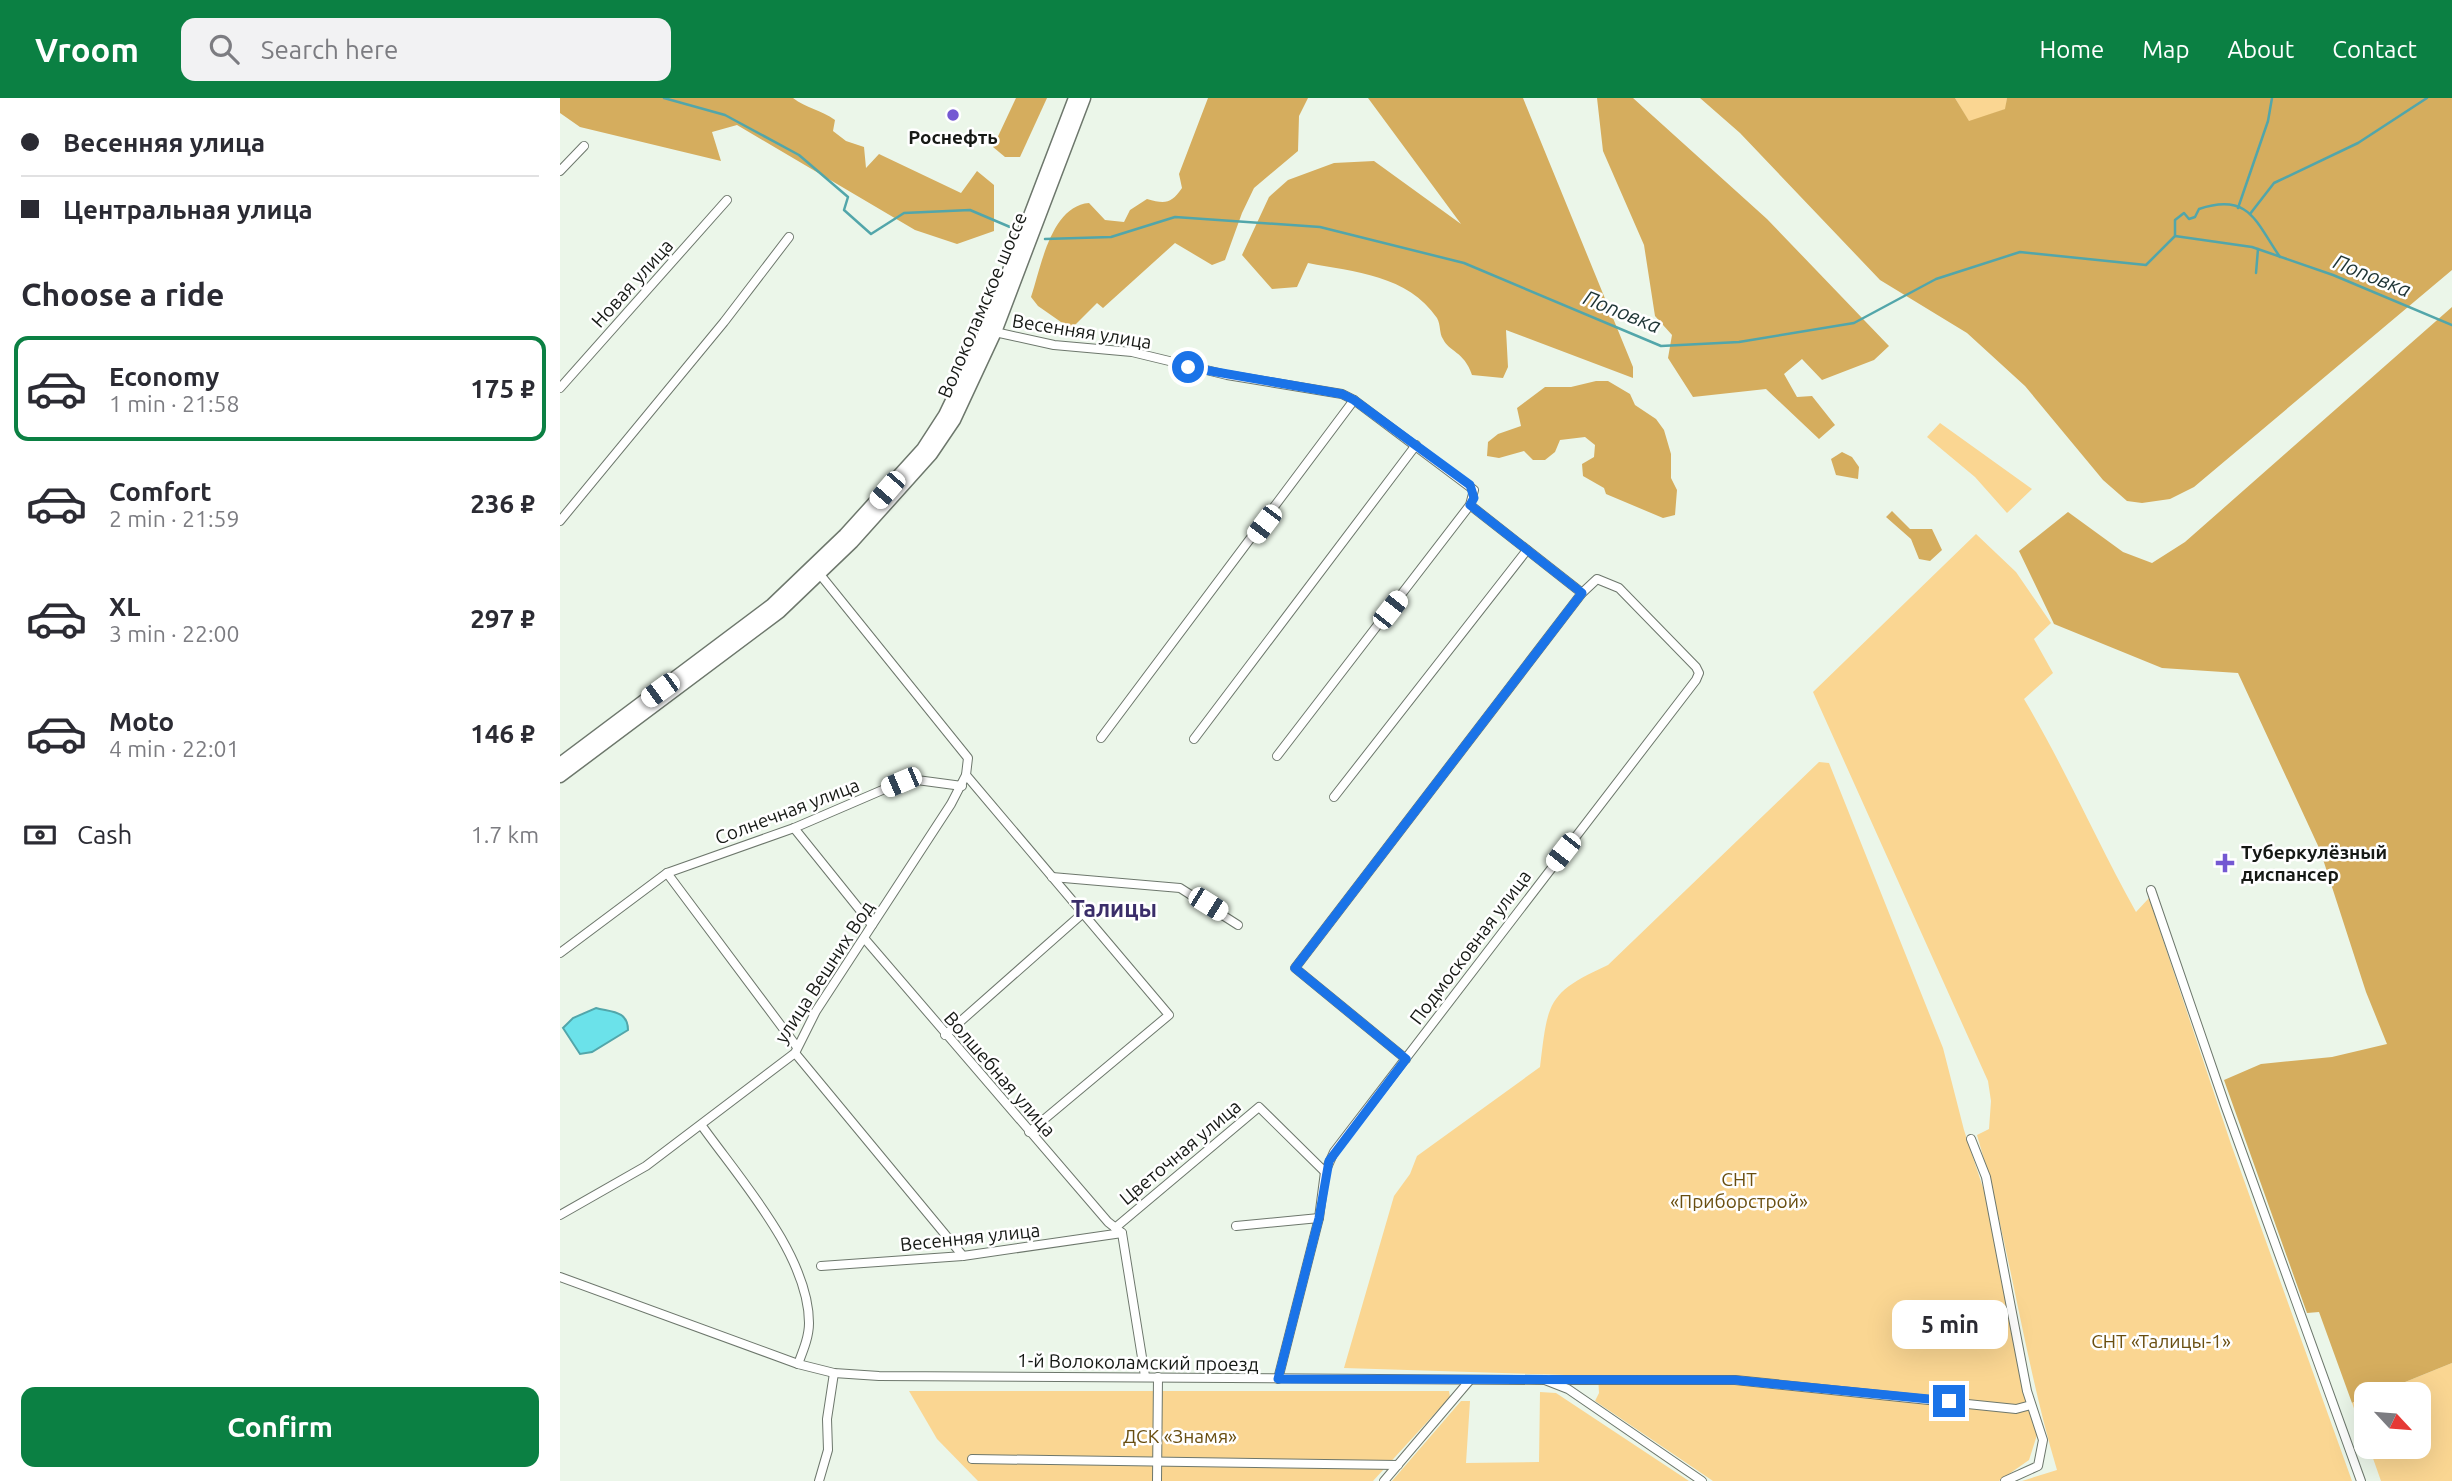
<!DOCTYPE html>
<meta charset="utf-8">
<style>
:root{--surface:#fff;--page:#f2f2f3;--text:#2b2b33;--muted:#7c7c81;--line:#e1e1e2;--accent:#0b8043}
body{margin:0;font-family:Ubuntu,sans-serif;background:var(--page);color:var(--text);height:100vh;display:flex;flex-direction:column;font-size:26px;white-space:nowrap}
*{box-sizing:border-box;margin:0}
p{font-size:23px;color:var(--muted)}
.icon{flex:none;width:38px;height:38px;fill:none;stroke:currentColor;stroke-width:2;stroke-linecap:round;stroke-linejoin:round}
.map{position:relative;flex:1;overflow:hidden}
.drawer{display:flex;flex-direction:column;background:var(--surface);width:560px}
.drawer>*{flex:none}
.guide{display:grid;align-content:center;height:154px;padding:0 21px;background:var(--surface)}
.needle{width:46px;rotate:116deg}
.fabs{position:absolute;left:1794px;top:1284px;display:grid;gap:14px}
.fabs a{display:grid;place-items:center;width:77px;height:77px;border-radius:14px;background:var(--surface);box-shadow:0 7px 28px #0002;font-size:35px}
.end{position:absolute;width:32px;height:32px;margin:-16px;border:9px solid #1a73e8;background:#fff;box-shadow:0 0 0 4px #fff}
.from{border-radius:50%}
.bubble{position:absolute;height:49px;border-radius:14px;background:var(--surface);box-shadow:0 7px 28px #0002;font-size:23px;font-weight:700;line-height:49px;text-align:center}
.car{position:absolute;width:21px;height:42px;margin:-21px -10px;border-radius:9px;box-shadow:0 0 5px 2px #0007;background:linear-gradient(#fff 24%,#345 0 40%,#fff 0 76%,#345 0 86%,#fff 0)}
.guide b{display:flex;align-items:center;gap:24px;height:66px;font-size:26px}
.guide b+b{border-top:2px solid var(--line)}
.guide i{width:18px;height:18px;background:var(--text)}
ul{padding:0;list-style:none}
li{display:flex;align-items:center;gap:21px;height:105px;margin:0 14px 10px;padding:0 7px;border:4px solid transparent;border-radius:14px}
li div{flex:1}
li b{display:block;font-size:26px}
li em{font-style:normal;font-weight:700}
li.active{border-color:var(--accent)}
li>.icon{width:63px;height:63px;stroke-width:1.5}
h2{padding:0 21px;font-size:32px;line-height:84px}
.pay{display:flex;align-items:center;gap:18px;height:77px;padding:0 21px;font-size:26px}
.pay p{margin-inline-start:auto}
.action{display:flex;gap:14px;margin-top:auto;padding:14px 21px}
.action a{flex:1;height:80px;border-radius:14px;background:var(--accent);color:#fff;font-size:28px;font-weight:700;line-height:80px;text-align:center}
header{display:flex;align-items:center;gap:42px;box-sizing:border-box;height:98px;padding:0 35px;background:var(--accent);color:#fff}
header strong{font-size:33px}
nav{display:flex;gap:38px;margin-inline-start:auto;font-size:24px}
.search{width:490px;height:63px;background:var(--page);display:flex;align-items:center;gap:18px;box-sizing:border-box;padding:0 24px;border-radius:14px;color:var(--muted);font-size:26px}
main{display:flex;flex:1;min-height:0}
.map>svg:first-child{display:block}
.green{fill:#fad692}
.forest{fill:#d5ad5e}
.water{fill:#6be2ea;stroke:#52a6aa;stroke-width:2}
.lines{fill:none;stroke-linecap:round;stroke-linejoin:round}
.stream{stroke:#52a6aa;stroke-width:2.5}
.street-casing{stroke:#6d776c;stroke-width:10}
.primary-casing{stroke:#6d776c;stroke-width:15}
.street{stroke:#fff;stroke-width:8}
.primary{stroke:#fff;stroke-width:12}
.route{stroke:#1a73e8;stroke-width:9}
.poi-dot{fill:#7458d2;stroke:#fff;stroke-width:2.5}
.labels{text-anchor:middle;stroke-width:5;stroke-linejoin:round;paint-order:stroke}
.poi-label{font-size:19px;font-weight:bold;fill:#161915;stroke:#fff}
.street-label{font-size:19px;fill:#161915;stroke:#fff}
.park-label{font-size:19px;fill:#694e10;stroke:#fff}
.water-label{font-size:21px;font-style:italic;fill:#1e3435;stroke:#fff}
.quarter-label{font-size:23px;font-weight:bold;fill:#3a2d69;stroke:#fff}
</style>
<header>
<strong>Vroom</strong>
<div class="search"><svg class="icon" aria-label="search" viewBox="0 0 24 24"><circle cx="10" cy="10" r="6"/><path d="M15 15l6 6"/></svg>Search here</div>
<nav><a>Home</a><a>Map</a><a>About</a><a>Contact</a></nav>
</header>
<main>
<section class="drawer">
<div class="guide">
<b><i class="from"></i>Весенняя улица</b>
<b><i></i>Центральная улица</b>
</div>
<h2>Choose a ride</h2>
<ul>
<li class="active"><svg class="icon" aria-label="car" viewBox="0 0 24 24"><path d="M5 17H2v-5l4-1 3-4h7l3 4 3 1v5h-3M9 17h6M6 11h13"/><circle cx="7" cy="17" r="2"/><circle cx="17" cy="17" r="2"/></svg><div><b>Economy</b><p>1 min · 21:58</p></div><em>175 ₽</em></li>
<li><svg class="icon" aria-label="car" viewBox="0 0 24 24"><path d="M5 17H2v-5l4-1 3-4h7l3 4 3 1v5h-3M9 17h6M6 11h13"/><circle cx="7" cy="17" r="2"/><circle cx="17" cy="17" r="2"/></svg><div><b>Comfort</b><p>2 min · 21:59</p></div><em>236 ₽</em></li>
<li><svg class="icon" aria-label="car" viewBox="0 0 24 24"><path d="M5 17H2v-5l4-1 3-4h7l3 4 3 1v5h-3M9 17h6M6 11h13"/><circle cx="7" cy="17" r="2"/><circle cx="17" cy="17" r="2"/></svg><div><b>XL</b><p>3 min · 22:00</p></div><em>297 ₽</em></li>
<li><svg class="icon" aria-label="car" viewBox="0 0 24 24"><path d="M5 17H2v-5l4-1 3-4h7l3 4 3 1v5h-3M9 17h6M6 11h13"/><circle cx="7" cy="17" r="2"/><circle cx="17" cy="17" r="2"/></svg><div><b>Moto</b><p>4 min · 22:01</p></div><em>146 ₽</em></li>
</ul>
<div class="pay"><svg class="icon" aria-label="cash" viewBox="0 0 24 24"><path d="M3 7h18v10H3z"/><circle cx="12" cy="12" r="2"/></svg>Cash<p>1.7 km</p></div>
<div class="action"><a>Confirm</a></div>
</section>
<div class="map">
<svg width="1892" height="1383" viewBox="0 0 1892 1383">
<rect width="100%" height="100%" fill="#ebf6e9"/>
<!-- green -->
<g class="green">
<polygon points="1395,0 1447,0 1446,11 1409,24"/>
<polygon points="1380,325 1472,391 1447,415 1415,379 1367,339"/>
<path d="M1416 436 1456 474 1491 525 1474 541 1493 575 1464 601C1505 670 1537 744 1576 814L1589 800 1671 1046 1792 1383H1462L1497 1372C1464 1262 1450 1147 1417 1037L1429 1031 1431 1003 1428 983 1253 594Z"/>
<path d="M1259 664 1269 665 1383 950 1404 1032 1427 1102 1461 1283 1477 1337 1469 1362 1439 1383H1153L1035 1303 1039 1295 1038 1278 784 1270 834 1098 850 1076 857 1058 980 969C988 905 986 895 1048 867Z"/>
<polygon points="1892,1265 1892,1383 1821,1383 1809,1349 1858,1349 1858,1297 1813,1297"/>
<polygon points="349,1293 889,1293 890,1299 813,1383 418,1383 377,1341"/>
<polygon points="980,1294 996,1295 1129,1383 832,1383 901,1303 910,1303 906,1365 979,1364"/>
<polygon points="1806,1300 1806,1343 1792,1305"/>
</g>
<!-- forest -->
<g class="forest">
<path d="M0 0H233C246 10 261 12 275 22L273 33 286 43 304 49 306 70 319 56 401 95 417 73 434 87V133L397 146 355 132 177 27 152 34 161 63 20 29 0 15Z"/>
<polygon points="456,0 487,0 460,59 445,59 433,49"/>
<path d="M648 0H748L739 18 738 53 694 90 682 115 665 162 652 167 615 145 543 210 537 205 511 231 478 208 471 199C481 169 491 108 529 105L545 122 564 124 570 112 587 101C605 106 611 106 622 90L619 76Z"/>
<path d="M808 0H963L1073 269V280L946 232 948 269 943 280 912 277C904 253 889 254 883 241 879 235 881 227 877 220 848 177 794 174 748 165L737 189 712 191 682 157 709 99 728 82 774 65 814 63 901 126Z"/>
<polygon points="1037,0 1073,0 1207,121 1329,248 1314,262 1262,282 1242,261 1224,276 1237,299 1252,298 1275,327 1259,341 1206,291 1133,299 1108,260 1112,237 1095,218 1084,147 1043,53"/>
<polygon points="1140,0 1395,0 1409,23 1445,11 1447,0 1892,0 1892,172 1634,389 1610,401 1582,405 1567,403 1543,382 1465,288 1407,235 1320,182 1180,35"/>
<polygon points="1892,209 1892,1265 1813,1297 1806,1297 1792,1305 1759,1214 1747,1215 1664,982 1701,966 1772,959 1827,946 1806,894 1760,752 1678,575 1602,570 1494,526 1459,453 1508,414 1563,454 1592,465 1625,444"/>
<polygon points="1036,283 1048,283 1070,296 1075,307 1096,321 1104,332 1111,356 1111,380 1117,392 1115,417 1103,420 1046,396 1044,390 1023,378 1022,366 1034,359 1035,347 1025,339 1000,342 995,354 985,362 973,362 964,353 939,360 927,358 928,344 938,336 961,328 957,310 985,289 1011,289"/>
<polygon points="1282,354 1292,359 1299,369 1298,381 1276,377 1271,361"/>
<polygon points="1332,413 1350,431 1372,431 1382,452 1370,463 1359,461 1351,441 1326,419"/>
</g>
<!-- water -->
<path class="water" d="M36 910C50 914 68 912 68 932L32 954 20 956 3 930 13 920Z"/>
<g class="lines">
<!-- stream -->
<g class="stream">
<polyline points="104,0 165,17 239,57 288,99 284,112 311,136 344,115 410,112 450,129"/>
<polyline points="1678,110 1708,23 1712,0"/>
<polyline points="1690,116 1714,85 1798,45 1867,0"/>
<path d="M1615 137V122L1624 115 1629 121 1635 119 1639 111C1690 94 1696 125 1720 159"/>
<polyline points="485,141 551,139 615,119 760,129 904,165 1101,248 1179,244 1294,225 1376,181 1460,154 1586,167 1615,138 1692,149 1773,177 1892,227"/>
<polyline points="1696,175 1698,151"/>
</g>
<defs>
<g id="street">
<polyline points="0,73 24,48"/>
<polyline points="435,234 494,247 572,254 667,277 782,296 794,302 914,392 910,407 717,658"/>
<polyline points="0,290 167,102"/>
<polyline points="910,407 1022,495"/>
<polyline points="0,423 164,224 229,139"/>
<polyline points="258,474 408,660 406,677 609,917 469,1034"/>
<polyline points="541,640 794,302"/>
<polyline points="634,641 856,347"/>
<polyline points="774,699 967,452"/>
<polyline points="234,730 312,827"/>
<polyline points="107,775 237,949"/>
<polyline points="492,779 620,790 678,827"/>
<polyline points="1591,792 1665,1007 1801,1383"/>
<polyline points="304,840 548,1124 562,1135 585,1278"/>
<polyline points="0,855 107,775 234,730 341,684 357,682 402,688"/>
<polyline points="385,937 522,816"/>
<polyline points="235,955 403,1158"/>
<path d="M142 1028C179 1080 249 1158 249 1225 249 1239 243 1253 238 1266"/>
<polyline points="1411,1041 1426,1079 1467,1293 1483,1342 1478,1368 1445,1383"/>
<polyline points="0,1117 86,1068 235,955 256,913 391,706 406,677"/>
<polyline points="676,1128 759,1120"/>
<polyline points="555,1130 699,1009 765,1074"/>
<polyline points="261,1168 403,1158 562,1135"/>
<polyline points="0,1179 238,1266 274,1275 319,1278 985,1282 1008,1291 1142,1383"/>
<polyline points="718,1281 759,1120 765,1074 774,1054 1136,582 1139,575 1136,569 1059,490 1037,481 1022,495 735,870 846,961"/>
<polyline points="992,1282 1175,1282 1456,1311 1471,1307"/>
<polyline points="412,1361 838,1367"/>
<polyline points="259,1383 268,1352 267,1321 274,1275"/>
<polyline points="597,1383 598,1279"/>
<polyline points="824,1383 910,1282"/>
</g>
<g id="primary">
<polyline points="0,666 212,507 285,437 363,351 385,317 427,230 515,0"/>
<polyline points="0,678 219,514 292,444 371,356 394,322 435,234 524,0"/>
</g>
</defs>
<!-- street casing -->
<use href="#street" class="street-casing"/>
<!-- primary casing -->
<use href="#primary" class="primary-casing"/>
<!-- street -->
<use href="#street" class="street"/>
<!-- primary -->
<use href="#primary" class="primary"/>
</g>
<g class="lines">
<!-- route -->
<polyline class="route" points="628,269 782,296 794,302 910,387 914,400 910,407 1022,495 735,870 846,961 769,1063 759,1120 718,1281 1175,1282 1389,1303"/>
</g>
<!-- markers -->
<g class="poi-dot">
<circle cx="393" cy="17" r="7"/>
<path d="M1661.5 754.5h7v7h7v7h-7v7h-7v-7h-7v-7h7z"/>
</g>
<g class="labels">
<!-- poi labels -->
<g class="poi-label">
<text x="393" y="46">Роснефть</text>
<text x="1681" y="761" text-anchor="start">Туберкулёзный<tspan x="1681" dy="22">диспансер</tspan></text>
</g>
<!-- street labels -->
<g class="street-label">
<text transform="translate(72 185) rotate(-48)" y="7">Новая улица</text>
<text transform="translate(422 207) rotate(-67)" y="7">Волоколамское шоссе</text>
<text transform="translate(522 233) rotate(9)" y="7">Весенняя улица</text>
<text transform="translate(227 713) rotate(-21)" y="7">Солнечная улица</text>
<text transform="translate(910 849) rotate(-53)" y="7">Подмосковная улица</text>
<text transform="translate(264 874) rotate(-57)" y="7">улица Вешних Вод</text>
<text transform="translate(440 976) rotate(49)" y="7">Волшебная улица</text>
<text transform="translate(620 1054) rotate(-40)" y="7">Цветочная улица</text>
<text transform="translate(410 1139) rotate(-6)" y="7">Весенняя улица</text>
<text transform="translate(578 1264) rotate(1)" y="7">1-й Волоколамский проезд</text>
</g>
<!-- park labels -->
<g class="park-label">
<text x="1179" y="1088">СНТ<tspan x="1179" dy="22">«Приборстрой»</tspan></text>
<text x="1601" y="1250">СНТ «Талицы-1»</text>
<text x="620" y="1345">ДСК «Знамя»</text>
</g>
<!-- water labels -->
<g class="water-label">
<text transform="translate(1812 178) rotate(22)" y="7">Поповка</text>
<text transform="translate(1062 214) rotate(22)" y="7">Поповка</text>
</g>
<!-- quarter labels -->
<g class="quarter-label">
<text x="554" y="819">Талицы</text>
</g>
</g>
</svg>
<div class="fabs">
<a><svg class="needle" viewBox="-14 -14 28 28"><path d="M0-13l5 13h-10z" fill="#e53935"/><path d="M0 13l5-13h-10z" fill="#7c7c81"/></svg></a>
</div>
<i class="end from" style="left:628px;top:269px"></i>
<i class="end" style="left:1389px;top:1303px"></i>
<div class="bubble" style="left:1332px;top:1202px;width:116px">5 min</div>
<i class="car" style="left:327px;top:392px;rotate:221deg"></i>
<i class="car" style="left:704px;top:426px;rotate:217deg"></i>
<i class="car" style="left:830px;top:512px;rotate:38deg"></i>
<i class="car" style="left:100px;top:592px;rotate:234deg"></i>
<i class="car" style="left:341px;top:684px;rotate:247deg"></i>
<i class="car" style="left:1003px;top:754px;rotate:218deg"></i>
<i class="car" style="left:648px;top:806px;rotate:122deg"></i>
</div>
</main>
